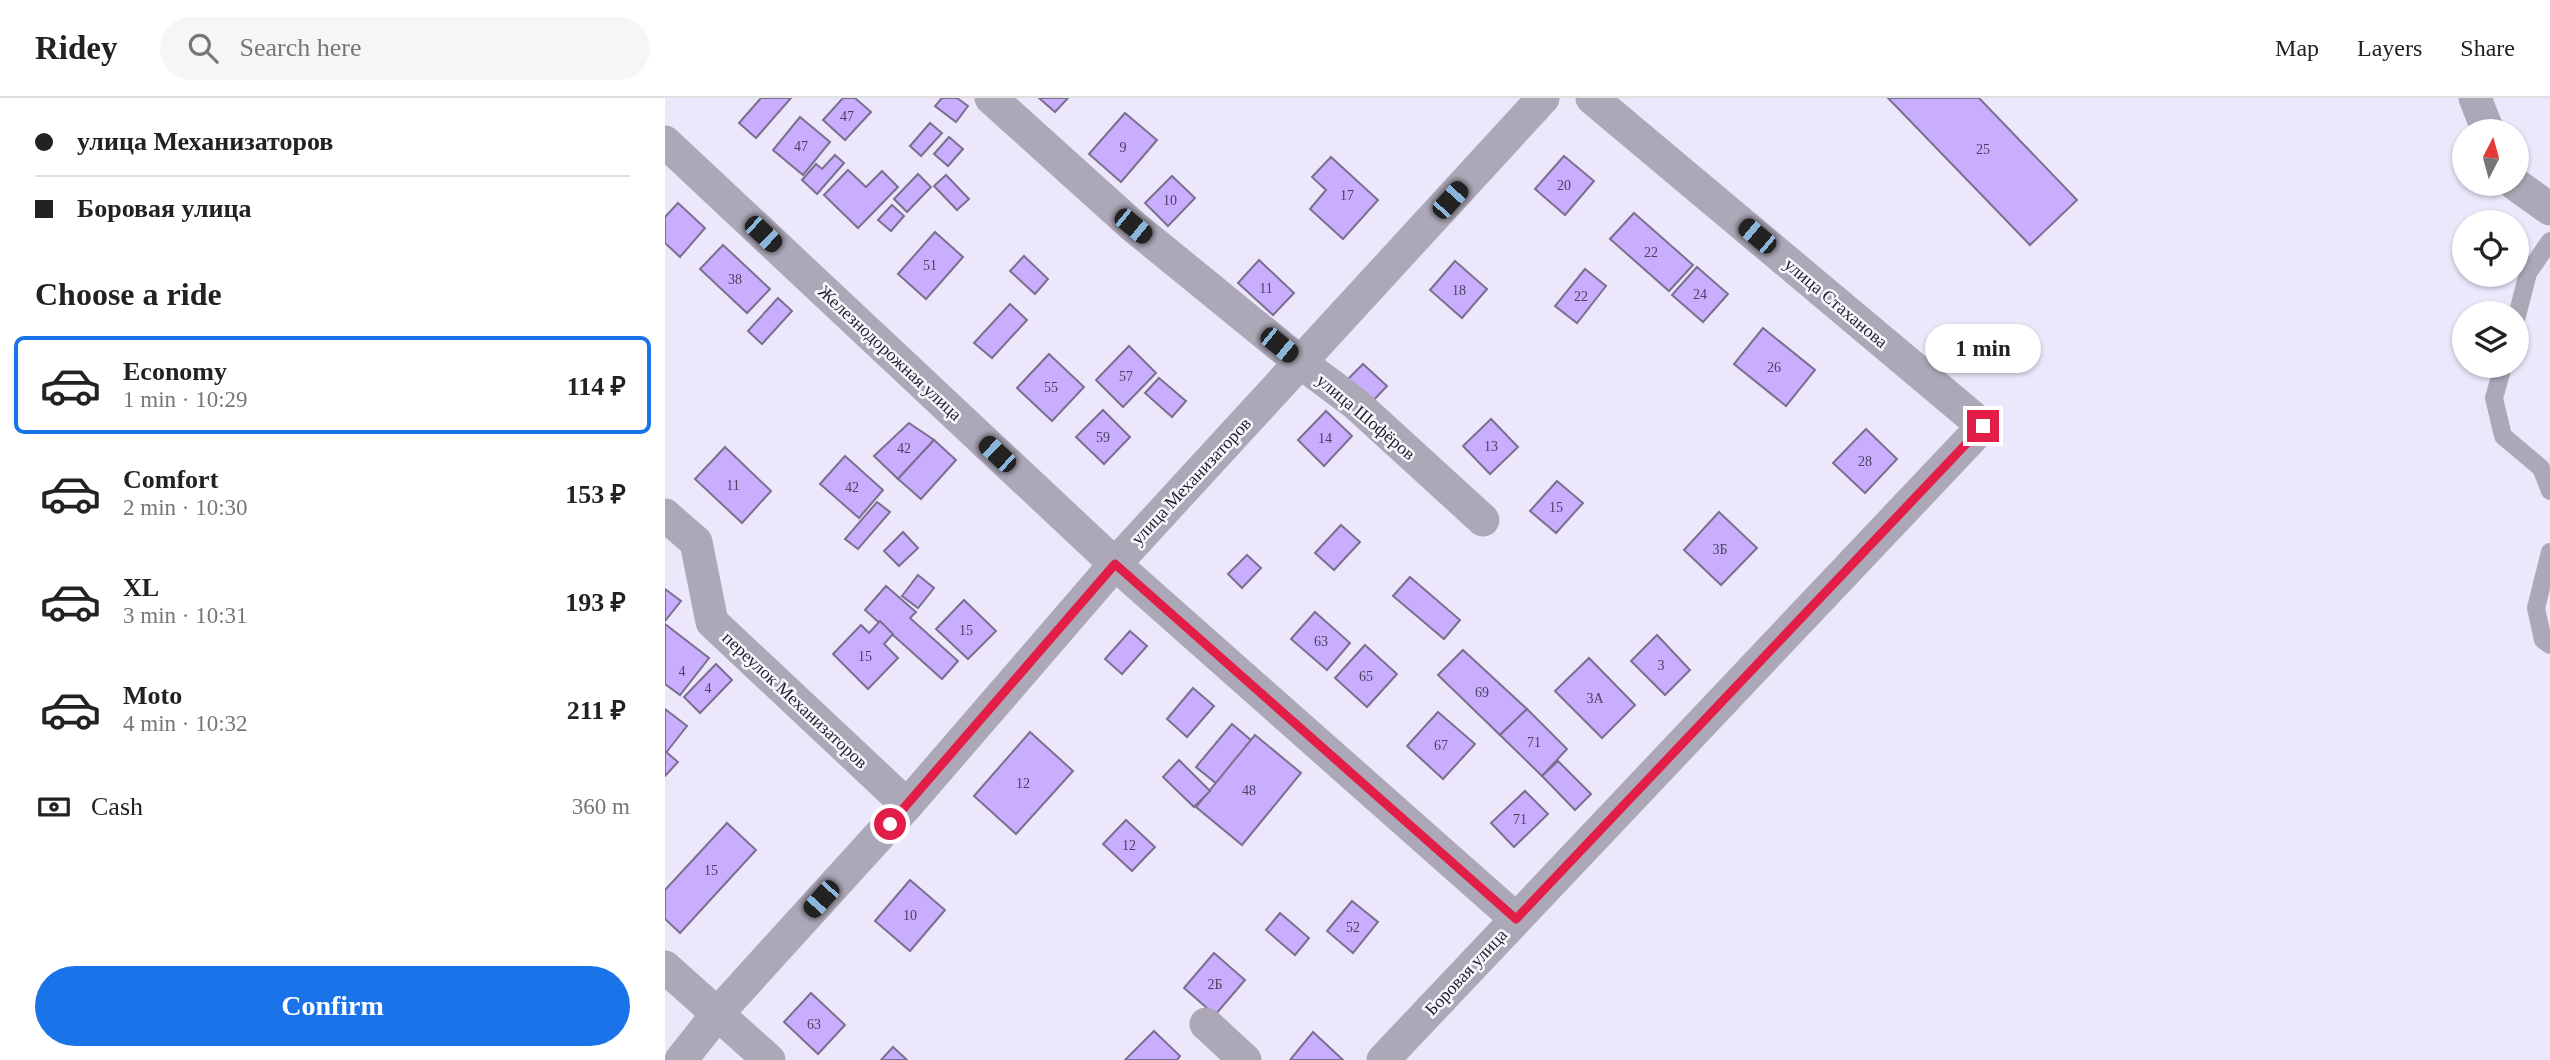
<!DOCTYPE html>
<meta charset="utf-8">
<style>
:root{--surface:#fff;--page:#f6f6f6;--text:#222;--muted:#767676;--line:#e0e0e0;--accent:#1a73e8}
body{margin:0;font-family:"Times New Roman",serif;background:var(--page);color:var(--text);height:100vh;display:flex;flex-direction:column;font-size:26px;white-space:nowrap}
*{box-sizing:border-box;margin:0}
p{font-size:23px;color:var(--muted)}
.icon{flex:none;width:38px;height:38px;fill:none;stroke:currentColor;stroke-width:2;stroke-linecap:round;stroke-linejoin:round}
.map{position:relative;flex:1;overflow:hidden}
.drawer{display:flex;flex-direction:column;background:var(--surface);width:665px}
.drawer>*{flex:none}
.top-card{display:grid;align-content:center;height:154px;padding:0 35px;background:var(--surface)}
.needle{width:46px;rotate:6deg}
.tools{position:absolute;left:1787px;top:21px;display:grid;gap:14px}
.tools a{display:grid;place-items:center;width:77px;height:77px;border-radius:50%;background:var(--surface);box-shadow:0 2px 5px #0004;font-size:35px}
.end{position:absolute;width:32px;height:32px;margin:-16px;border:9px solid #e11d48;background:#fff;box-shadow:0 0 0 4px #fff}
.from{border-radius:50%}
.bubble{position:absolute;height:49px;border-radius:24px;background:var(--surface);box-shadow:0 2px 5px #0004;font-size:23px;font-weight:600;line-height:49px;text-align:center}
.car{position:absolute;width:21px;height:42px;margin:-21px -10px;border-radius:9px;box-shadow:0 0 5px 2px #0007;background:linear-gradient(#222 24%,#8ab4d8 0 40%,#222 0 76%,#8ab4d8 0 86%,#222 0)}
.top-card b{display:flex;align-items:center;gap:24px;height:66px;font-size:26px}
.top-card b+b{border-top:2px solid var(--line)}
.top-card i{width:18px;height:18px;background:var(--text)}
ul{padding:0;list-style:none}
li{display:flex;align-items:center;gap:21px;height:98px;margin:0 14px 10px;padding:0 21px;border:4px solid transparent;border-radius:10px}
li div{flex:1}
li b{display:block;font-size:26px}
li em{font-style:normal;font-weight:600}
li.selected{border-color:var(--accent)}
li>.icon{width:63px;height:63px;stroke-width:1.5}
h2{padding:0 35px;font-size:32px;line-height:84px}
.pay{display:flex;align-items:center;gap:18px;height:77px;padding:0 35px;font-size:26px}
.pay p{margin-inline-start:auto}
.primary-button{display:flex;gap:14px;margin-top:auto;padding:14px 35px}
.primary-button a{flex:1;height:80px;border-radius:42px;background:var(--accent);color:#fff;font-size:28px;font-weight:600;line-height:80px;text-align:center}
header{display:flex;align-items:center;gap:42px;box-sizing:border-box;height:98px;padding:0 35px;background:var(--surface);border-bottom:2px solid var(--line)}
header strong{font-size:33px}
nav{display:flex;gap:38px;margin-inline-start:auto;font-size:24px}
.search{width:490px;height:63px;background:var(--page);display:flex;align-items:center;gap:18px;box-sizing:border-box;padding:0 24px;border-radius:38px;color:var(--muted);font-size:26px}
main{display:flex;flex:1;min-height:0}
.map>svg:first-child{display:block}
.building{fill:#c9adff;stroke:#7a708e;stroke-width:2}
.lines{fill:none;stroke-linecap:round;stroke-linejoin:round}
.service{stroke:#ada8b7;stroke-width:18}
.minor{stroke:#ada8b7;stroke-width:33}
.route{stroke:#e11d48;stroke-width:9}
.labels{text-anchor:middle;stroke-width:5;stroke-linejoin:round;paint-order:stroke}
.number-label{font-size:14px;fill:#4c425f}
.street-label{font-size:18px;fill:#221e2a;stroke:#f9f7fe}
</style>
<header>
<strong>Ridey</strong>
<div class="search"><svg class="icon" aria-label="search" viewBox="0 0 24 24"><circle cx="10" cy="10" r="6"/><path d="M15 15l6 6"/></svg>Search here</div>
<nav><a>Map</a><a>Layers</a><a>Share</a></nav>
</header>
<main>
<section class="drawer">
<div class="top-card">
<b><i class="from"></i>улица Механизаторов</b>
<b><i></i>Боровая улица</b>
</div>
<h2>Choose a ride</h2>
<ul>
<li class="selected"><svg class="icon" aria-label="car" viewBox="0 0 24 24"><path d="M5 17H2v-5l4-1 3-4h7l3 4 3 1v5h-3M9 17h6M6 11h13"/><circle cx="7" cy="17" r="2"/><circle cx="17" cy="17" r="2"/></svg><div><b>Economy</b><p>1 min · 10:29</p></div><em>114 ₽</em></li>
<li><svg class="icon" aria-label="car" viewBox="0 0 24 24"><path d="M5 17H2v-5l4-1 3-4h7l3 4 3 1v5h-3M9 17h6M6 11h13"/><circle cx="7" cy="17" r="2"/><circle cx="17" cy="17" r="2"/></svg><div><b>Comfort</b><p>2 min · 10:30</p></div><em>153 ₽</em></li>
<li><svg class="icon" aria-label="car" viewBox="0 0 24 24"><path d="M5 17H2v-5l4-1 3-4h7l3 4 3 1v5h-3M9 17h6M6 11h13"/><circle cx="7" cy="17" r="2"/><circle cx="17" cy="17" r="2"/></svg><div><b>XL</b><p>3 min · 10:31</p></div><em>193 ₽</em></li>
<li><svg class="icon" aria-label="car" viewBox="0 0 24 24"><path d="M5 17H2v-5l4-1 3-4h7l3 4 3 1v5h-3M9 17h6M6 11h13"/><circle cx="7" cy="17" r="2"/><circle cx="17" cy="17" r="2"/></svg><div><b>Moto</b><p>4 min · 10:32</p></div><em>211 ₽</em></li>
</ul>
<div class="pay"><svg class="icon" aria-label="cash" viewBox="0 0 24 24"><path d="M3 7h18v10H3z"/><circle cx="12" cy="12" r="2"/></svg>Cash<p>360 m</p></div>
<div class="primary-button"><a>Confirm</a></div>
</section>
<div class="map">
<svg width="1885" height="962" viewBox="0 0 1885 962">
<rect width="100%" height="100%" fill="#ede7fc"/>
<!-- building -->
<g class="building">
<polygon points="96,0 126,0 91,40 74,25"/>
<polygon points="178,0 190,0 206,14 180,42 158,22"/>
<polygon points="277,0 292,0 303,8 291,24 270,8"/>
<polygon points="374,0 403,0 390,14"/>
<polygon points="1223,0 1314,0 1412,102 1365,147"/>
<polygon points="460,15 492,42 456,84 424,56"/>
<polygon points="135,19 165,44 138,77 108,52"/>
<polygon points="265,25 277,35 256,58 245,48"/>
<polygon points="284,39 298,51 283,68 269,56"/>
<polygon points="170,57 179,65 152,96 137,82 151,66 157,71"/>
<polygon points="899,58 929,83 900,117 870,91"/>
<polygon points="666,59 713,102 678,141 645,111 661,92 647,79"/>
<polygon points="183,72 201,89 217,73 233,89 193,130 159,97"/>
<polygon points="253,76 266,89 242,114 229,101"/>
<polygon points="281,77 304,101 292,112 269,88"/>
<polygon points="507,78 530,100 503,128 480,105"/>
<polygon points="13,105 40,130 15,159 0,145 0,119"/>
<polygon points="227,107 239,118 226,133 213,122"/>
<polygon points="969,115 1028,167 1004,193 945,141"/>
<polygon points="270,134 298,159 261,201 233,176"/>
<polygon points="58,147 105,191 82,215 35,171"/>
<polygon points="359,158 383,181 370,196 345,173"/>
<polygon points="594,162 629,195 608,217 573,185"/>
<polygon points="790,163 822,191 797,220 765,192"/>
<polygon points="1032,169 1063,196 1038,224 1007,197"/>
<polygon points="920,171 941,188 912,225 890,208"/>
<polygon points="113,200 127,213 97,246 83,233"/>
<polygon points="345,206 362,222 327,260 309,245"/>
<polygon points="1098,230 1150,272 1121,308 1069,266"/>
<polygon points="464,248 491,275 458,309 431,282"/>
<polygon points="384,256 419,289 387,323 352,290"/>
<polygon points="698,266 722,288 705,306 682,282"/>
<polygon points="494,280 521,303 507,319 480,295"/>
<polygon points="438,312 465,339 439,366 411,339"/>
<polygon points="661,313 687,338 659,368 633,342"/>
<polygon points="826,321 853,349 825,376 798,348"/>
<polygon points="244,325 269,342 233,381 209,358"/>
<polygon points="1201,331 1232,361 1200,395 1168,365"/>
<polygon points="269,342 291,362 256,401 233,381"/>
<polygon points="60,349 106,393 77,425 30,381"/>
<polygon points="180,358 218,392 194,420 155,386"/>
<polygon points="892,383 918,405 891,435 865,413"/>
<polygon points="212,404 225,414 193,451 180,441"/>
<polygon points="1054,414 1092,450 1056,487 1019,452"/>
<polygon points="676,427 695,444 669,472 650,455"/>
<polygon points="238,434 253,450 234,468 219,453"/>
<polygon points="582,457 596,470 577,490 563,476"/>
<polygon points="253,477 269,490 253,510 237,498"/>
<polygon points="745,479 795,522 779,541 728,498"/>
<polygon points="221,488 251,514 245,520 293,563 277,581 200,512"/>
<polygon points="0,491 16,503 0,523"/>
<polygon points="299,502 331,533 303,561 271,531"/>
<polygon points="650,514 685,545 662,572 626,541"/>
<polygon points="215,523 228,536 219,546 233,560 203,591 168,556 196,527 204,535"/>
<polygon points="0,526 44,560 15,597 0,586"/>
<polygon points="465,533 482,548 457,576 440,561"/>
<polygon points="992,537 1025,572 1000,597 966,563"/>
<polygon points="700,547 732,576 702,609 670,580"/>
<polygon points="798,552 862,611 835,637 773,577"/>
<polygon points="924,560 970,607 937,640 890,593"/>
<polygon points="51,566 67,582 35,615 19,599"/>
<polygon points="528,590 549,608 522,639 502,621"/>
<polygon points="0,611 22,628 0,656"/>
<polygon points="862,611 902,651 877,678 835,637"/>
<polygon points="773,614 810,646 778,681 742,648"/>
<polygon points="567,626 587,643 552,686 531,669"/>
<polygon points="365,634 408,673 351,736 309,698"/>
<polygon points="590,637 636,675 577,747 531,709"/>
<polygon points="0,653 13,664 0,678"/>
<polygon points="514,662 545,693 529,709 498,679"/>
<polygon points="893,663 926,696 910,712 877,678"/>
<polygon points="860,693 883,716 849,749 826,725"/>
<polygon points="461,722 490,749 467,773 438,746"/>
<polygon points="62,725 91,752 15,835 0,821 0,792"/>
<polygon points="245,782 280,812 245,853 210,823"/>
<polygon points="687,803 713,824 688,855 662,833"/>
<polygon points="615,815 644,840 630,857 601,832"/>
<polygon points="549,855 580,882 550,917 519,890"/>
<polygon points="146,895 180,927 153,956 119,924"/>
<polygon points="489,933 515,958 512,962 460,962"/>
<polygon points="648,934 678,962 625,962"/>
<polygon points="228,949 242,962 216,962"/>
</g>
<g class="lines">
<!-- service -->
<g class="service">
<polyline points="1852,218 1863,175 1885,143"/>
<polyline points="1838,268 1829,300 1838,338 1876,370 1885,393"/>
<polyline points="1885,454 1871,510 1878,542 1885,547"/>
</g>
<!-- minor -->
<g class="minor">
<polyline points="326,0 468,128 635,264 691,306 818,422"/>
<polyline points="1810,0 1823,33"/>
<polyline points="0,44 450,466 851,821"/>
<polyline points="1850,86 1885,111"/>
<polyline points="0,417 31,444 47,524 242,707"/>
<polyline points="0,869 104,962"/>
<polyline points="541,926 580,962"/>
<polyline points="16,962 53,915 242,707 450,466 878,0"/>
<polyline points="718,962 1318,328 927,0"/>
</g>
</g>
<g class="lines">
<!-- route -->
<polyline class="route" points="225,726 450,466 851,821 1318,328"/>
</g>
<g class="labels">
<!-- number labels -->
<g class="number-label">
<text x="182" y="23">47</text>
<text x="136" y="53">47</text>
<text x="458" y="54">9</text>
<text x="1318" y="56">25</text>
<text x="899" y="92">20</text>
<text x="682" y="102">17</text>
<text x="505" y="107">10</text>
<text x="986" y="159">22</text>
<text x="265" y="172">51</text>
<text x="70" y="186">38</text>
<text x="601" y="195">11</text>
<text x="794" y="197">18</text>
<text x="1035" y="201">24</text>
<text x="916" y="203">22</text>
<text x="1109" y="274">26</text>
<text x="461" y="283">57</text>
<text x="386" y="294">55</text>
<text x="438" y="344">59</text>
<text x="660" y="345">14</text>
<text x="826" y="353">13</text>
<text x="239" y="355">42</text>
<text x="1200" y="368">28</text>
<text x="68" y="392">11</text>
<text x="187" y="394">42</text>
<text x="891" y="414">15</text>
<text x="1055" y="456">3Б</text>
<text x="301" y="537">15</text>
<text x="656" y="548">63</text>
<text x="200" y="563">15</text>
<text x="996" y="572">3</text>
<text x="17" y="578">4</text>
<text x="701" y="583">65</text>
<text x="43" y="595">4</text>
<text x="817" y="599">69</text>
<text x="930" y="605">3А</text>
<text x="869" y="649">71</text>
<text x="776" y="652">67</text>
<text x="358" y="690">12</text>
<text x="584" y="697">48</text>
<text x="855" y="726">71</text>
<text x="464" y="752">12</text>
<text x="46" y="777">15</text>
<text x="245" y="822">10</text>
<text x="688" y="834">52</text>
<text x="550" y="891">2Б</text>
<text x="149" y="931">63</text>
</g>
<!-- street labels -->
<g class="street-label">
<text transform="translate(1171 205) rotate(40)" y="6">улица Стаханова</text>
<text transform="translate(225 255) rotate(43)" y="6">Железнодорожная улица</text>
<text transform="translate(701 319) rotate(40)" y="6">улица Шофёров</text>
<text transform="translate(526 383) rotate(-47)" y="6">улица Механизаторов</text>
<text transform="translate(130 602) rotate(43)" y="6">переулок Механизаторов</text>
<text transform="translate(801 874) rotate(-47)" y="6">Боровая улица</text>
</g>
</g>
</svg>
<div class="tools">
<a><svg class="needle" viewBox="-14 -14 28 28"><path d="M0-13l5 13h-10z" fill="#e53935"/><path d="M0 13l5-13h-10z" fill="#767676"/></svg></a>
<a><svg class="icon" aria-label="locate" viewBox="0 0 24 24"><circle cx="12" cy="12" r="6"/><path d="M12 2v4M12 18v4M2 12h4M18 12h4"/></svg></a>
<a><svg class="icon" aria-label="layers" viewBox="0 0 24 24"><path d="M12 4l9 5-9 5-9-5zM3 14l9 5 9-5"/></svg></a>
</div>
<i class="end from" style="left:225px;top:726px"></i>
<i class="end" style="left:1318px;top:328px"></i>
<div class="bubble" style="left:1260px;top:226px;width:116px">1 min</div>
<i class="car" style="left:785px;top:102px;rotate:42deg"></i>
<i class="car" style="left:468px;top:128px;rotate:129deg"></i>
<i class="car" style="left:98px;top:136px;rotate:133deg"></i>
<i class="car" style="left:1092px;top:138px;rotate:310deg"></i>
<i class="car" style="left:614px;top:247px;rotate:129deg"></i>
<i class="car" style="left:332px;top:356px;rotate:313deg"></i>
<i class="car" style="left:156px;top:801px;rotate:222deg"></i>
</div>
</main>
